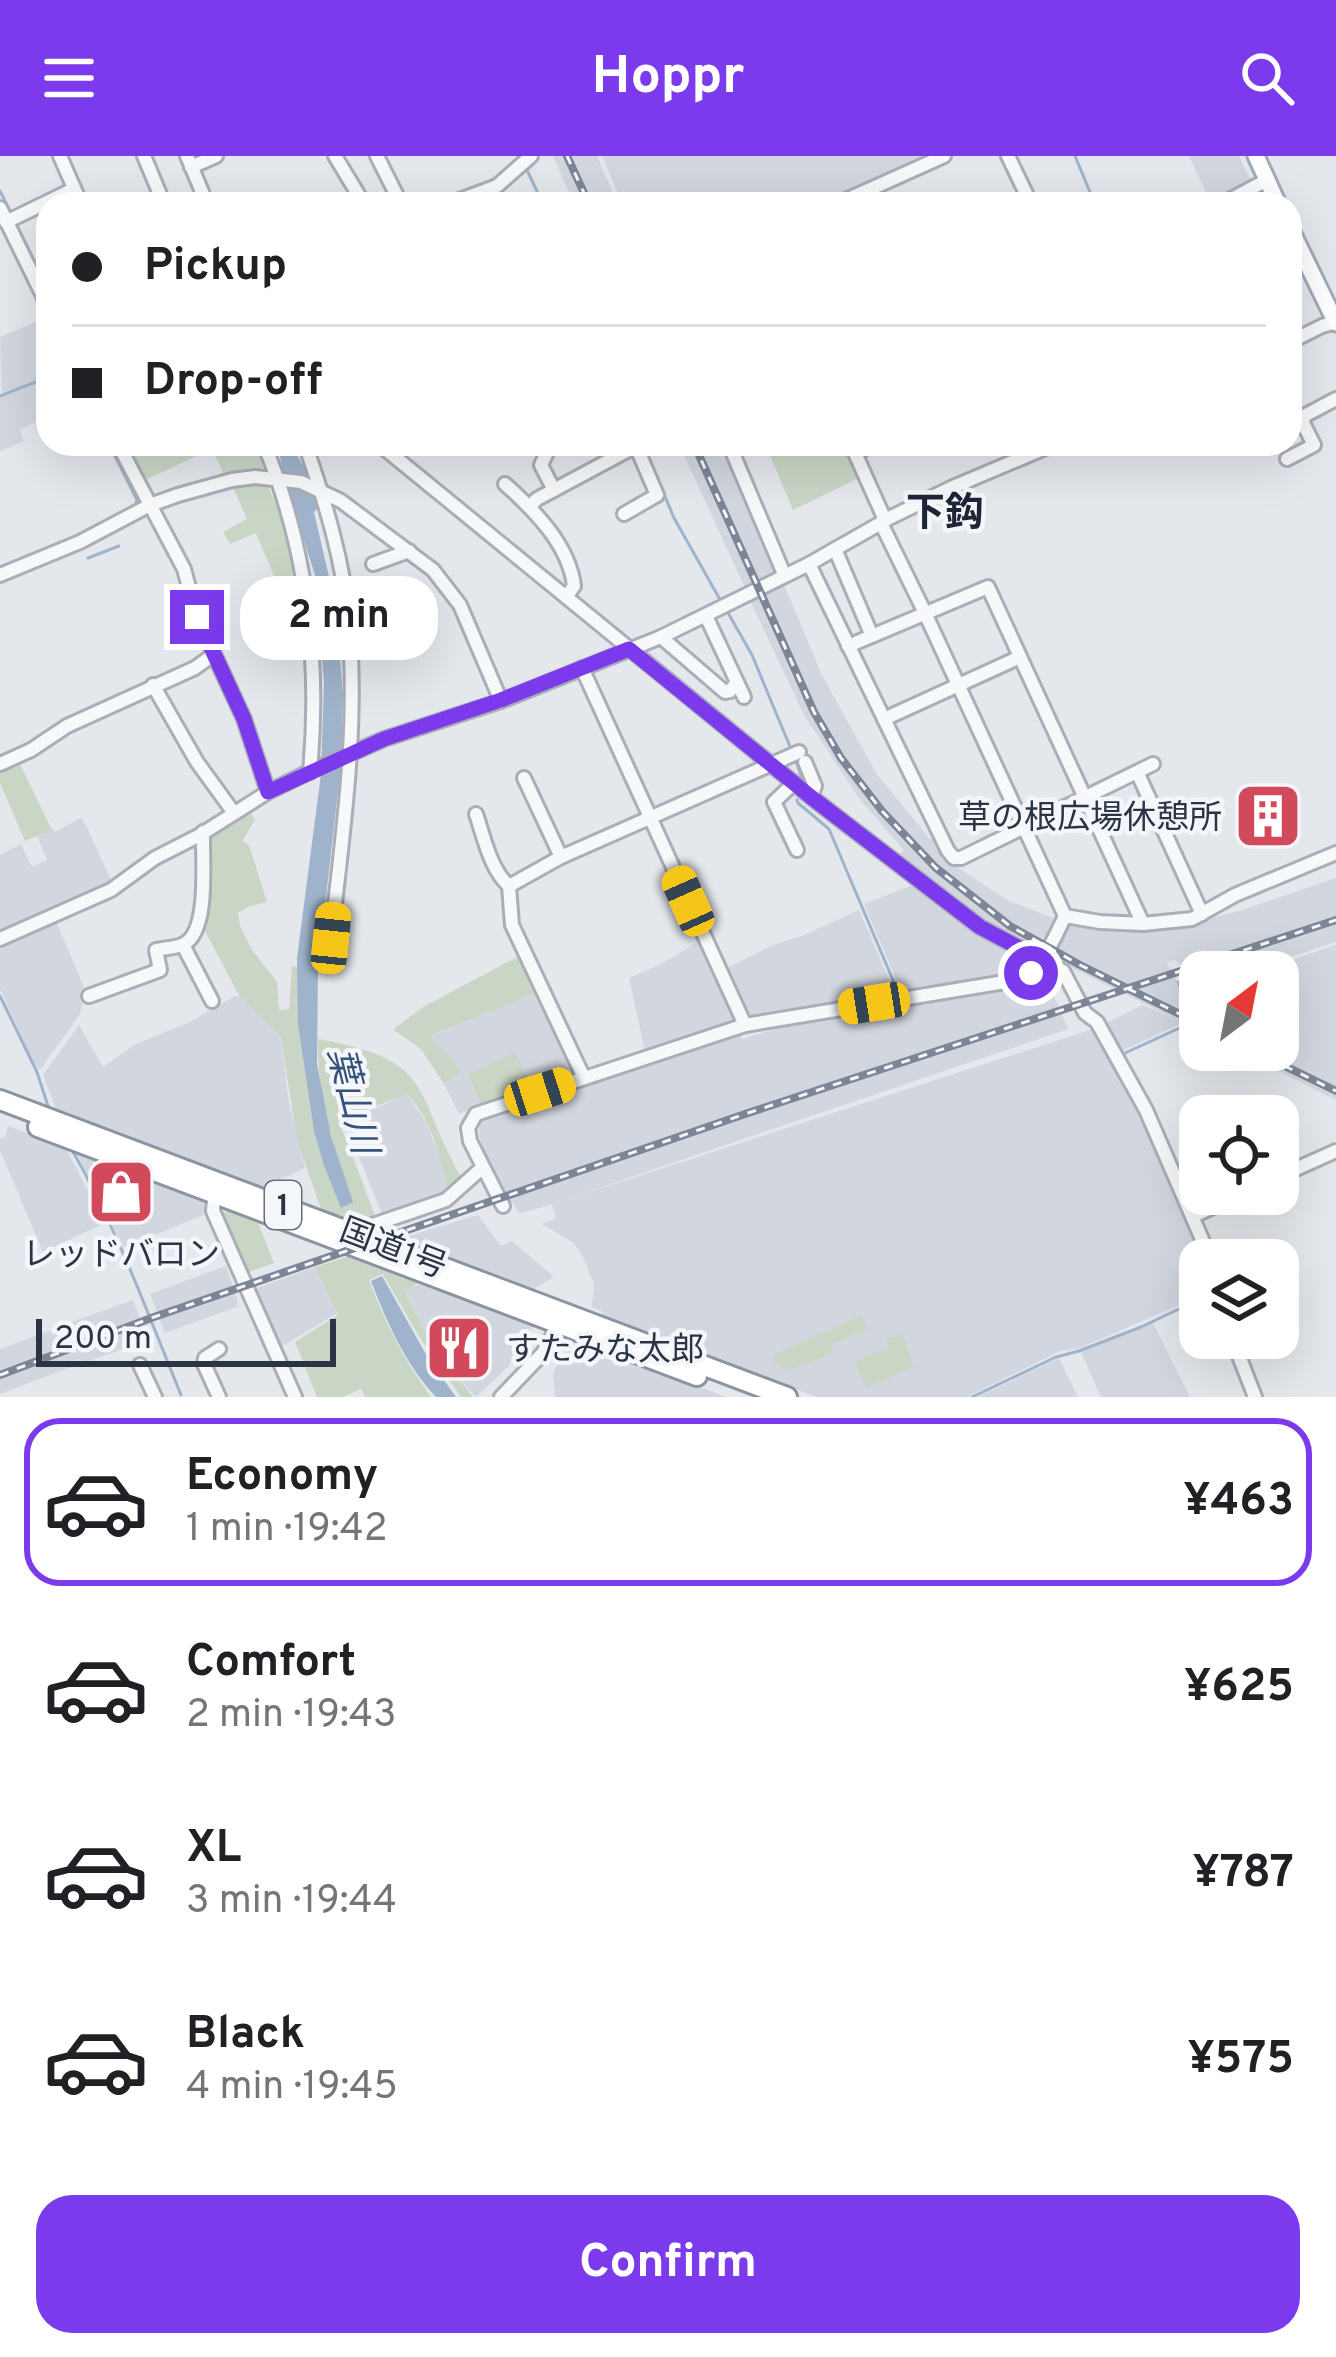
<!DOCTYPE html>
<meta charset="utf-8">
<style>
:root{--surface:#fff;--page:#f6f6f6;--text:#202124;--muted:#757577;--line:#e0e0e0;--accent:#7c3aed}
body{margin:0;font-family:Overpass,"Noto Sans JP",sans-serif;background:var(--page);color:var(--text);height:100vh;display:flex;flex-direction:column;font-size:45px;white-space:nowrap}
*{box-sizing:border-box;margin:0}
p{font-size:39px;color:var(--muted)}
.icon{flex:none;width:66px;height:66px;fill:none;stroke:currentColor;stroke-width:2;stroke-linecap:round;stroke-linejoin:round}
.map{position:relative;height:1241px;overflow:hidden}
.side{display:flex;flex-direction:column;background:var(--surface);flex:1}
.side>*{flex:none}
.top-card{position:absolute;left:36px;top:36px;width:1266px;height:264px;border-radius:36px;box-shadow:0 12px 48px #0002;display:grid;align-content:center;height:264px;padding:0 36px;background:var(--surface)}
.needle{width:78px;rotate:32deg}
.controls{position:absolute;left:1179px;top:795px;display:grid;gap:24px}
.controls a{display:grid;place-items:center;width:120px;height:120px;border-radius:24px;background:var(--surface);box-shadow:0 12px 48px #0002;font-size:60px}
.scale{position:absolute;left:36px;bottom:30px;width:300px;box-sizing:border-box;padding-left:12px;border:6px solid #2b3445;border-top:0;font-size:33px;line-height:42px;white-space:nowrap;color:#2b3445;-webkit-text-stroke:9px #f4f6f9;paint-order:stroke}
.end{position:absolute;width:54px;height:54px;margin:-27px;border:15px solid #7c3aed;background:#fff;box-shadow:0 0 0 6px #fff}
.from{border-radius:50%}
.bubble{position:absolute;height:84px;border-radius:36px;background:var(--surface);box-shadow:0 12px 48px #0002;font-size:39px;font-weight:700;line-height:84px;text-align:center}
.car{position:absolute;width:36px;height:72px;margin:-36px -18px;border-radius:15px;box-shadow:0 0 9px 3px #0007;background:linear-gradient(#f5c518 24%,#345 0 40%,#f5c518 0 76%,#345 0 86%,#f5c518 0)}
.top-card b{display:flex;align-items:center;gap:42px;height:114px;font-size:45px}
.top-card b+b{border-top:3px solid var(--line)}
.top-card i{width:30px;height:30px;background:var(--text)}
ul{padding:21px 0 0;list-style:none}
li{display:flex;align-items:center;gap:36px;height:168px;margin:0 24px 18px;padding:0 12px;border:6px solid transparent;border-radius:36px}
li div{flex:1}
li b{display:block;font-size:45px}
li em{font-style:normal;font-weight:700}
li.selected{border-color:var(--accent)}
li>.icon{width:108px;height:108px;stroke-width:1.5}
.button{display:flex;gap:24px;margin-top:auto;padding:24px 36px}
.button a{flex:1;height:138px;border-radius:36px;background:var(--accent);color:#fff;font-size:48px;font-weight:700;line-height:138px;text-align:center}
header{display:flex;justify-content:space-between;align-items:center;height:156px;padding:0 36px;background:var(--accent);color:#fff;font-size:54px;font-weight:700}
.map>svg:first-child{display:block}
.built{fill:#d2d6de}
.green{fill:#c9d6c5}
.water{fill:#9fb4cc}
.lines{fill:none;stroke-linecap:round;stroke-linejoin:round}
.stream{stroke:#9fb4cc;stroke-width:3}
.minor-casing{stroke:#a9aeb7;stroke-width:18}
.major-casing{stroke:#a3abb8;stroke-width:21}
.highway-casing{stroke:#8b94a3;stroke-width:24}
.minor{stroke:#f7f8fa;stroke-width:12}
.major{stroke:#fff;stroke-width:15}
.highway{stroke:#fff;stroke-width:18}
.rail-casing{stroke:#7d8696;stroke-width:8}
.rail{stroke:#f4f6f9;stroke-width:3;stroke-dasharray:9;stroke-linecap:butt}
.route{stroke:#7c3aed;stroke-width:15}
.labels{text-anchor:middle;stroke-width:9;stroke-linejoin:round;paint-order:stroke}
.shield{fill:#f4f6f9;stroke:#676e7b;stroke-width:3}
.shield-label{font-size:30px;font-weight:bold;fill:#2b3445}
.poi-label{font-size:33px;fill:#2b3445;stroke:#f4f6f9;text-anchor:end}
.street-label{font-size:33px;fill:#2b3445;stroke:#f4f6f9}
.water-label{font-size:36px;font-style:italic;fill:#34527a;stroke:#f4f6f9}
.quarter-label{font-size:39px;font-weight:bold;fill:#1d2536;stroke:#f4f6f9}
</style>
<header><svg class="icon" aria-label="menu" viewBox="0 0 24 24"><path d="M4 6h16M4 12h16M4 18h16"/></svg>Hoppr<svg class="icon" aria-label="search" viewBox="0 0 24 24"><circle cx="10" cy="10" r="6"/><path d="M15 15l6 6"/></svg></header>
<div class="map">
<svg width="1336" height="1241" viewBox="0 0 1336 1241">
<rect width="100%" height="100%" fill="#e4e7ec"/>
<!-- built -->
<g class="built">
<polygon points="553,0 597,0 618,48 574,48"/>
<polygon points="602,0 926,0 818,48 622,48"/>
<polygon points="1189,0 1239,0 1251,25 1211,47"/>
<polygon points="42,163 48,175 48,219 2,238 0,181"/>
<polygon points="48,222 48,260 20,274 24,285 0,295 0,242"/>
<polygon points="679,288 723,288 776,411 773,419 746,434"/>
<polygon points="783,426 821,517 876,617 930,683 936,683 940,696 954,709 1007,744 1058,764 1040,795 986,769 899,698 904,694 861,645 804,559 749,442"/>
<polygon points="82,661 112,726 0,776 0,699 21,688 32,711 47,704 37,679 52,672 55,676"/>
<polygon points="1336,722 1336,786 1266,809 1261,797 1247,802 1250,814 1246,816 1200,816 1200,832 1197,833 1190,818 1175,804 1166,806 1185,839 1190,856 1200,861 1200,876 1182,867 1121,895 1106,867 1143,849 1180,865 1051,802 1050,799 1068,766 1183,769 1239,755"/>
<polygon points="913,729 969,774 1017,801 1016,818 902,837 864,748"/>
<polygon points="859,754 895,838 754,860 745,855 725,813 773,789 802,780"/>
<polygon points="56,765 86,836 80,858 40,914 32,904 0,833 0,790"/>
<polygon points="700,785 735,863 733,866 645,895 629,822 661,808"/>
<polygon points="1336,789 1336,944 1236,894 1278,894 1278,816 1261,814"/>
<polygon points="1047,823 1068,873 555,1047 1096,872 1146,965 1205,1104 1200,1104 1200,1140 1080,1192 1060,1195 967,1241 817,1241 602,1159 602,1155 592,1151 594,1128 581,1097 572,1086 542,1068 556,1062 552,1048 519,1058 513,1046 508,1047 499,1025 491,1017 479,980 480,966 489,958 739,876 742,883 814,861"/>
<polygon points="538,836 575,912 572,920 533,933 515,897 467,918 482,949 459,958 444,928 462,915 429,881"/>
<polygon points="235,840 240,841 281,881 289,947 305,1012 277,1025 276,1036 56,953 43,919 79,869 103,911 136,888 190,866"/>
<polygon points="407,938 427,968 442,1007 448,1036 383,1060 345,966"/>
<polygon points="8,970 65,991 105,1067 43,1096 0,994 0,983 5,981"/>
<polygon points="76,996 201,1044 208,1057 155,1079 153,1077 124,1091"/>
<polygon points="478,1059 499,1088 502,1090 512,1085 554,1121 532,1134 399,1083"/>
<polygon points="226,1110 239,1150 165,1177 150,1138"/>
<polygon points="315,1111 337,1157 278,1193 251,1134"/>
<polygon points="420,1128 534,1170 515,1190 510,1209 476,1241 449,1211 429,1183 405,1135"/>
<polygon points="133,1144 148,1184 86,1206 78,1203 73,1205 71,1211 0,1238 0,1193 55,1173 64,1174 69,1167"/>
<polygon points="1153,1167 1190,1241 1101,1241 1081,1196"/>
<polygon points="579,1184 726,1241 555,1241 553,1217 561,1203"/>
<polygon points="1059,1202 1078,1241 977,1241 1001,1230"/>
</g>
<!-- green -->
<g class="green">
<polygon points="124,288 256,288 263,312 224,319 212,293 143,325"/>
<polygon points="793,288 846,288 859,322 793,354 770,299"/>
<polygon points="266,326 282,362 300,438 285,446 256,377 230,388 223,376 247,363 233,331"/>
<polygon points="18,604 52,674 25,685 0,627 0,612"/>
<path d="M249 655 255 664 242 685 249 689 267 746 250 750 238 757 240 770 252 794 277 826 279 854 289 853 292 810 299 811 298 869 314 975 323 1007 352 1046C335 993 316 939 318 883 436 904 412 934 462 1023L448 1036C441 1002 432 964 407 938L339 965 376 1062 359 1068 321 1053 297 984 281 881 240 841 203 771 209 741 206 681Z"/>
<polygon points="521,799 538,836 430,880 462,915 444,928 421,893 394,874 395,872 423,851"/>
<polygon points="515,896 533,933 482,949 467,918"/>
<polygon points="227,1055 258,1067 274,1107 246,1117 220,1060"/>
<path d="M350 1100 421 1125 405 1136 429 1183 473 1241H461L420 1182 383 1118 369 1124C385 1167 404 1204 431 1241H365L361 1233 343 1241H317L295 1186 338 1159 315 1111Z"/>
<polygon points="860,1160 863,1161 869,1173 831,1188 833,1197 788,1215 772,1204 777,1197"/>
<polygon points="899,1179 903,1180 914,1211 866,1232 855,1205 889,1192 887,1183"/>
</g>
<!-- water -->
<g class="water">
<polygon points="278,288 291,288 306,315 317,353 314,356 336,451 343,539 341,608 318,812 317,908 331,980 353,1046 341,1052 323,1007 314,975 298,869 297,802 321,618 324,527 315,419 283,317"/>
<path d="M382 1120 428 1202 456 1241H436C405 1208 387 1166 371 1125Z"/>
</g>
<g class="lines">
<!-- stream -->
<g class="stream">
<polyline points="1075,0 1095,48"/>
<polyline points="527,14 543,48"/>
<polyline points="0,35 10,55"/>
<polyline points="17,70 48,134"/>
<polyline points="44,161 48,169"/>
<polyline points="0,240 48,221"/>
<polyline points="109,288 137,344 134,353"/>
<polyline points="643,288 674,362 722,447"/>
<polyline points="863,300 875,327"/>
<polyline points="88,402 119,390"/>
<polyline points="931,448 988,424 993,430"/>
<polyline points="727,455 752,499 791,593"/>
<polyline points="1052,557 1088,631"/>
<polyline points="795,602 803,625"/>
<polyline points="797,644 798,647 829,673 898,836"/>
<polyline points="1095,647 1147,761"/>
<polyline points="1178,826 1192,855"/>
<polyline points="0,840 37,916 48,950"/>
<polyline points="1143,936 1123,898 1184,870"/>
<polyline points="1160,969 1192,1043"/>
<path d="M72 994C117 1072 147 1156 181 1239"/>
<polyline points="1204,1072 1214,1097"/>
<polyline points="972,1241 1056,1201 1079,1195 1141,1171 1200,1143"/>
</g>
<defs>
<g id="minor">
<polyline points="60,0 81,48"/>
<polyline points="144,0 164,48"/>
<polyline points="187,0 207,48"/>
<polyline points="335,0 364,48"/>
<polyline points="377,0 401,48"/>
<polyline points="1008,0 1031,48"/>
<polyline points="191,11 216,0"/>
<polyline points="449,48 497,30 531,0"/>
<polyline points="837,48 944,0"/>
<polyline points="1222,48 1267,24"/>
<polyline points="0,52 48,150"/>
<polyline points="6,66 74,33"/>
<polyline points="1290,186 1322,170 1336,166"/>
<polyline points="118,288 184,413 197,461 244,563 268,636"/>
<path d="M264 288C307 392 320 505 310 616"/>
<path d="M305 288C325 345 344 407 349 468 359 582 340 696 328 809"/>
<polyline points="379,288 811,641 980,771 1063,815 1085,857 1097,866 1146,954 1211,1104"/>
<polyline points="551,288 541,309 554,334"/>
<polyline points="729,288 784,418"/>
<polyline points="851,288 885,364 881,367 925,457 1065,760"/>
<polyline points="855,297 874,288"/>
<polyline points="1287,303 1314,289 1303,267 1304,260 1336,243"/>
<path d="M505 328C535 355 569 389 574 430L566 441"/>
<polyline points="530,350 537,343 636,290 657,339 624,358"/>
<polyline points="885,364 953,331 1055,288"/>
<polyline points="835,393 872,480"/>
<polyline points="373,408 409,395"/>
<polyline points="809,408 948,695 954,702 961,702 1153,608"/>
<polyline points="0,419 80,386 150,349 178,339 232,324 255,321 301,326 341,345 433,414 460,449 501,545"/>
<polyline points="706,460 744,541"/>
<polyline points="349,465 382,453"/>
<polyline points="661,481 725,536 730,535 737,526"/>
<polyline points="848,490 988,431 1143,768"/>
<polyline points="582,512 745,869"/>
<polyline points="153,529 197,606 234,657"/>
<polyline points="884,563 1018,502"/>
<polyline points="805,606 815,630 811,641"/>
<polyline points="0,608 31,594 67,570 195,512 213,499"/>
<polyline points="1138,618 1202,758"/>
<polyline points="524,622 561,701"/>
<polyline points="794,627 774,646 797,694"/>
<path d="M476 658C484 681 490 713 509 730L512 769 584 922"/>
<polyline points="509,730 561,701 799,596"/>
<polyline points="1065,760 1100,766 1143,768 1192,763 1235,739 1336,697"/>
<polyline points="0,783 111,734 155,702 200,679 268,636 315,613 384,583 501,545 661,481 809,408 881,367"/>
<polyline points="183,789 212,845"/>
<path d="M89 840 160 814 156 794C164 792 177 792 184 788 210 775 202 701 203 676"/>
<polyline points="1278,1021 1336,995"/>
<polyline points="215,1031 213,1055 295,1241"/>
<path d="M503 1050 470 985 468 972 476 958 745 869 1017 824C1043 811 1053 785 1065 760"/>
<polyline points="1193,1060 1242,1038"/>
<polyline points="360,1078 364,1072 446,1044 482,1012"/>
<polyline points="1232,1182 1255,1241"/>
<polyline points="219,1193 205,1202 204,1208 219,1241"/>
<polyline points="140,1209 155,1241"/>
<polyline points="501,1241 543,1197 562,1162"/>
</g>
<g id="major">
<polyline points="1256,0 1278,48"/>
<polyline points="1290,72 1336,167"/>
</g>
<g id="highway">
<polyline points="0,944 787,1241"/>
<polyline points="38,971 697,1220"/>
</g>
</defs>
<!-- minor casing -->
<use href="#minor" class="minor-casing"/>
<!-- major casing -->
<use href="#major" class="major-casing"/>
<!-- highway casing -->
<use href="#highway" class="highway-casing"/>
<!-- minor -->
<use href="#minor" class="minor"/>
<!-- major -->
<use href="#major" class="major"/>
<!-- highway -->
<use href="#highway" class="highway"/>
<defs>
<g id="rail">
<polyline points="567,0 589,48"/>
<polyline points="694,288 814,556 841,602 882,655 936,712 1010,770 1080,809 1200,868"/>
<polyline points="1252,894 1336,935"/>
<polyline points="0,1219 154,1161 748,957 1336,764"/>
</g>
</defs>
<!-- rail casing -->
<use href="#rail" class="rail-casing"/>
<!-- rail -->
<use href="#rail" class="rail"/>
</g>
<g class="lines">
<!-- route -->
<polyline class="route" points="197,461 244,563 268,636 384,583 501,544 629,493 811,641 980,771 1042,804 1031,817"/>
</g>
<!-- icons -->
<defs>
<symbol id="building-square" viewBox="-11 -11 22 22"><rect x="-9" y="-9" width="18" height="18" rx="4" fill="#d1495b" stroke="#f4f6f9"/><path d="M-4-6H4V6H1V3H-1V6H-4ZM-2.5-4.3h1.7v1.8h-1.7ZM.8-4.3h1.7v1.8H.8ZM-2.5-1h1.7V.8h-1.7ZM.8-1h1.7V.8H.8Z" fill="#fff"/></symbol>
<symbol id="shop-square" viewBox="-11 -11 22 22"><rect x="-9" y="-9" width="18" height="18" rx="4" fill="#d1495b" stroke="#f4f6f9"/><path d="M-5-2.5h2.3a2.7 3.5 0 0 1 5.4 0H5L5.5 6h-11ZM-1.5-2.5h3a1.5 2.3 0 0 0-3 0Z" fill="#fff"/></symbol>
<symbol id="restaurant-square" viewBox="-11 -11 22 22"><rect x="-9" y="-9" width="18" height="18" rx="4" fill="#d1495b" stroke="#f4f6f9"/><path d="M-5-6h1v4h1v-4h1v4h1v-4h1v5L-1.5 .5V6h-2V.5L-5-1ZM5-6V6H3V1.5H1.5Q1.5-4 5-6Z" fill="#fff"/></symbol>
</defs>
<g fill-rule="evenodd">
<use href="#building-square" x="1230" y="622" width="76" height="76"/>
<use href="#shop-square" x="83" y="998" width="76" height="76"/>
<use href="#restaurant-square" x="421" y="1154" width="76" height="76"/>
</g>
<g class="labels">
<!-- shield labels -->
<rect class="shield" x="265" y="1025" width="36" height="48" rx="9"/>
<g class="shield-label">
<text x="283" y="1059">1</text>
</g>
<!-- poi labels -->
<g class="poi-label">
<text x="1222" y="672">草の根広場休憩所</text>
<text x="121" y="1109" text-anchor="middle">レッドバロン</text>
<text x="506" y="1204" text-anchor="start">すたみな太郎</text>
</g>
<!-- street labels -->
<g class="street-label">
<text transform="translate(394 1091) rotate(21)" y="12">国道1号</text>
</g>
<!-- water labels -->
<g class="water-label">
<text transform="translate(354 944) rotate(76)" y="13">葉山川</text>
</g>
<!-- quarter labels -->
<g class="quarter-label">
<text x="945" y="369">下鈎</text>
</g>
</g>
</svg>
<div class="controls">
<a><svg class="needle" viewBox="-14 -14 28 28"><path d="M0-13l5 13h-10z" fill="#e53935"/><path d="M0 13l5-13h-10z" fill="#757577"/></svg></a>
<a><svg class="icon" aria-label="locate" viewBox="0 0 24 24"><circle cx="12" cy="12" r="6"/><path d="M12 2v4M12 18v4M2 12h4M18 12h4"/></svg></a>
<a><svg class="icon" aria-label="layers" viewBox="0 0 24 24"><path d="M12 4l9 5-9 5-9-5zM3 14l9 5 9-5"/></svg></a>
</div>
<div class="scale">200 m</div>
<i class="end from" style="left:1031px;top:817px"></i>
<i class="end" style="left:197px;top:461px"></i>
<div class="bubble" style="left:240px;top:420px;width:198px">2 min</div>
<i class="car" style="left:688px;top:745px;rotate:336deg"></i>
<i class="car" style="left:331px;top:782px;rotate:6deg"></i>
<i class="car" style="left:874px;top:847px;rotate:261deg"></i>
<i class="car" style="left:540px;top:936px;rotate:72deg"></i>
<div class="top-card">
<b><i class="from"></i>Pickup</b>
<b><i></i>Drop-off</b>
</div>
</div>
<section class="side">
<ul>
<li class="selected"><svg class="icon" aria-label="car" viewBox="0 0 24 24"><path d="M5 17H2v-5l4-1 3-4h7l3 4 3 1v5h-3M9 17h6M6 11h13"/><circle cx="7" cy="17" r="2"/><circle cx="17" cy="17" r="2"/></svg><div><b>Economy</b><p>1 min · 19:42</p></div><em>¥463</em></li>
<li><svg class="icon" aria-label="car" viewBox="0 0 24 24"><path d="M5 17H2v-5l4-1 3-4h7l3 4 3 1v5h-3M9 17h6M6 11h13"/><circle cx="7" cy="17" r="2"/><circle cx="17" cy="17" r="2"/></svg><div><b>Comfort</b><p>2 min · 19:43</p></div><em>¥625</em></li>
<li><svg class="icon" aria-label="car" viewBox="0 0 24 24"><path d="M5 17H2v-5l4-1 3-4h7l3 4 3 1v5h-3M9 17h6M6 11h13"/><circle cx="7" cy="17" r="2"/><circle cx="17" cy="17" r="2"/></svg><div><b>XL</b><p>3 min · 19:44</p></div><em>¥787</em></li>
<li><svg class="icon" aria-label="car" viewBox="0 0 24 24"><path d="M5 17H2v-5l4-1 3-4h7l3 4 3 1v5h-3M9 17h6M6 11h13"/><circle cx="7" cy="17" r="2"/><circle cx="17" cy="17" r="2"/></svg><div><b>Black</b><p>4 min · 19:45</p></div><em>¥575</em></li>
</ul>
<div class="button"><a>Confirm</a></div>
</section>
